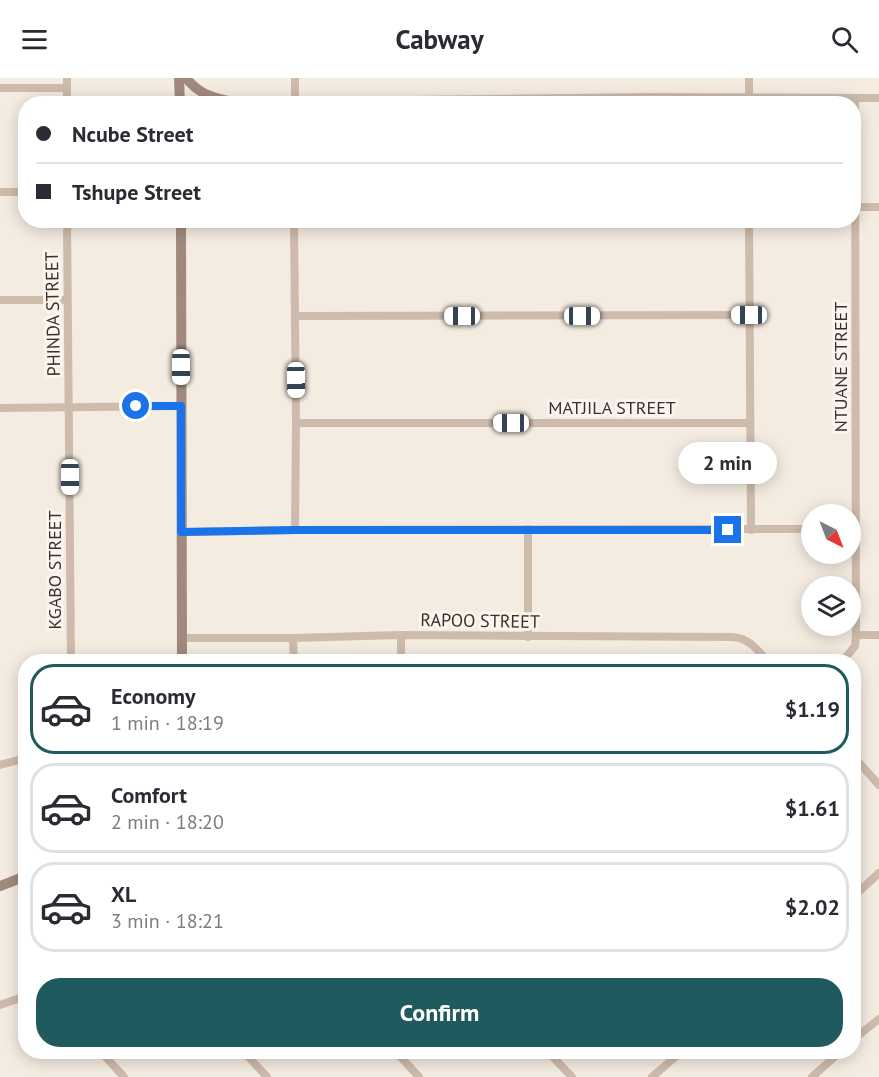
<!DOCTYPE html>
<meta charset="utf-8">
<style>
:root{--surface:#fff;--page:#f7f7f7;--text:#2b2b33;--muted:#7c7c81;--line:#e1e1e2;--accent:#1f5a5e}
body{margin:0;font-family:"PT Sans",sans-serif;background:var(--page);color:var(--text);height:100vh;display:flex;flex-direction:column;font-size:22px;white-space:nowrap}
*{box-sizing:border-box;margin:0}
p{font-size:20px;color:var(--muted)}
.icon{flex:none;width:33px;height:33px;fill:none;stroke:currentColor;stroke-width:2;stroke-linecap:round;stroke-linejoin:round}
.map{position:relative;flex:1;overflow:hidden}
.sheet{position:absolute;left:18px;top:576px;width:843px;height:405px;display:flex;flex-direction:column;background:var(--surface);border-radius:24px;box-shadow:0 3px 15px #0003}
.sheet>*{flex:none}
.banner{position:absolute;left:18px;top:18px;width:843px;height:132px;border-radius:24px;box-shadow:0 3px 15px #0003;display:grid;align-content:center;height:132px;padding:0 18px;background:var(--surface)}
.needle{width:39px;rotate:138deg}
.tools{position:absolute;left:801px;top:426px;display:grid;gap:12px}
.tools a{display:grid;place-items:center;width:60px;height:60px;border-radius:50%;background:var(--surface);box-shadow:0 3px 15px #0003;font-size:30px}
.end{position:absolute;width:27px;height:27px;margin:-14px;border:8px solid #1a73e8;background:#fff;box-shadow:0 0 0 3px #fff}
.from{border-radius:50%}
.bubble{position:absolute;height:42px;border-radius:21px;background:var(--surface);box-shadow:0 3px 15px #0003;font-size:20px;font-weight:800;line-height:42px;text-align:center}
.car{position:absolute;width:18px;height:36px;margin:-18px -9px;border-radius:8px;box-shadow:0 0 4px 2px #0007;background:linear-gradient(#fff 24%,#345 0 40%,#fff 0 76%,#345 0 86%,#fff 0)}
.banner b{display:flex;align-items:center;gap:21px;height:57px;font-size:22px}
.banner b+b{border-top:2px solid var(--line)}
.banner i{width:15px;height:15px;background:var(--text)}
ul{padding:10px 0 0;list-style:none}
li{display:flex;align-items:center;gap:18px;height:90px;margin:0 12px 9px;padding:0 6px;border:3px solid var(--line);border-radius:24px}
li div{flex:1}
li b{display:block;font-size:22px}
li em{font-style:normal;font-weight:800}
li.on{border-color:var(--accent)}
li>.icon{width:54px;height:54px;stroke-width:1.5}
.action{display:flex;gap:12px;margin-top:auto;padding:12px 18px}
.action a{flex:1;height:69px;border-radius:24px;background:var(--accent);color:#fff;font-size:24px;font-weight:800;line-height:69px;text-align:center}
header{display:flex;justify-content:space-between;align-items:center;height:78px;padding:0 18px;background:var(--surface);font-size:27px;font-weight:800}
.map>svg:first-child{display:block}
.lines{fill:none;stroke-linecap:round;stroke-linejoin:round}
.street{stroke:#cdbbac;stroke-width:8}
.secondary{stroke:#a18a7d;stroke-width:10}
.route{stroke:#1a73e8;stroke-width:8}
.labels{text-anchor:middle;stroke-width:6;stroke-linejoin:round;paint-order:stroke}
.street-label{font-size:18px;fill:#3b302b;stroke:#fbf5ee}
</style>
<header><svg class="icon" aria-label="menu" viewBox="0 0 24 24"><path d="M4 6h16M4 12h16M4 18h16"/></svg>Cabway<svg class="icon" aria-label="search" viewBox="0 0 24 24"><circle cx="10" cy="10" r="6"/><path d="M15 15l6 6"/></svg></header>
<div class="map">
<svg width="879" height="999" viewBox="0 0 879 999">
<rect width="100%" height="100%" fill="#f4ebe1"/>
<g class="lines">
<!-- street -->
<g class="street">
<polyline points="749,0 749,24"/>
<polyline points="0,10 67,10"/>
<polyline points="855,21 856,557"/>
<polyline points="180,25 650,19 879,20"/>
<polyline points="67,26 67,0"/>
<polyline points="295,26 295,0"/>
<polyline points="0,114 26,114"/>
<polyline points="856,129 879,129"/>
<polyline points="67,142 71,584"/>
<polyline points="294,142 296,345 295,452"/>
<polyline points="749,142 751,452"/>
<polyline points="0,222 67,222"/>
<polyline points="295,238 749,237"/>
<polyline points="0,330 181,328"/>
<polyline points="296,345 749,345"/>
<polyline points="181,454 295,452 812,451"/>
<polyline points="401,557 401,584"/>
<polyline points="528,559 528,451"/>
<path d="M182 560H293L401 557 732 559C749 560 757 571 768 584"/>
<polyline points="293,560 294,584"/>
<polyline points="842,584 855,568 856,557 879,557"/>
<polyline points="854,679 879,707"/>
<polyline points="0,687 26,680"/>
<polyline points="854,818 879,795"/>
<polyline points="0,927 26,918"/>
<polyline points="854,961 879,941"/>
<polyline points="101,974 124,999"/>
<polyline points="244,974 267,999"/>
<polyline points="396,974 419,999"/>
<polyline points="548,974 572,999"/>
<polyline points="652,999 681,974"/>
<polyline points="812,999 840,974"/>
</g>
<!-- secondary -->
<g class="secondary">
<polyline points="179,0 180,26"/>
<path d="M186 0C198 15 210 19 228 23"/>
<polyline points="181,142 182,584"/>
<polyline points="0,808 26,798"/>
</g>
</g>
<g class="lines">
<!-- route -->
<polyline class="route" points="136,328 181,328 181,454 295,452 728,452"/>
</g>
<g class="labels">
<!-- street labels -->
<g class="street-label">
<text transform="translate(53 236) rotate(-91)" y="6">PHINDA STREET</text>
<text transform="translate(841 289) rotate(-90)" y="6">NTUANE STREET</text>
<text x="612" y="336">MATJILA STREET</text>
<text transform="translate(55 492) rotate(-90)" y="6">KGABO STREET</text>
<text transform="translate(480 543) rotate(1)" y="6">RAPOO STREET</text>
</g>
</g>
</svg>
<div class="tools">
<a><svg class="needle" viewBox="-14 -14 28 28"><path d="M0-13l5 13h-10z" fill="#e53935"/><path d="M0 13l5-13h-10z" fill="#7c7c81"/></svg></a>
<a><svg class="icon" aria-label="layers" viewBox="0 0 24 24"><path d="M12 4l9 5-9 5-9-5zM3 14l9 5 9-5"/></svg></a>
</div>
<i class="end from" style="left:136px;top:328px"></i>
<i class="end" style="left:728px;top:452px"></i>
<div class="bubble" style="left:678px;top:364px;width:99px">2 min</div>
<i class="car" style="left:749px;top:237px;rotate:270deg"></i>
<i class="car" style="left:462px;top:238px;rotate:270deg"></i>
<i class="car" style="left:582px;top:238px;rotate:90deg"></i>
<i class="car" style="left:181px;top:289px;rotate:180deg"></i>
<i class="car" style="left:296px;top:302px;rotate:179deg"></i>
<i class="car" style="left:511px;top:345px;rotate:270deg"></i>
<i class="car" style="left:70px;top:399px;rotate:180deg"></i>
<div class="banner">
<b><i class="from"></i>Ncube Street</b>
<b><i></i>Tshupe Street</b>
</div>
<section class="sheet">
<ul>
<li class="on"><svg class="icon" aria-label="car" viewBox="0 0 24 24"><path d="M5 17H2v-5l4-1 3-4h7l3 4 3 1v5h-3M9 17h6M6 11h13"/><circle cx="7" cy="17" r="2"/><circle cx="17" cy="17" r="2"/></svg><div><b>Economy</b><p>1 min · 18:19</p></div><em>$1.19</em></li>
<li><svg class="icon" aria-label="car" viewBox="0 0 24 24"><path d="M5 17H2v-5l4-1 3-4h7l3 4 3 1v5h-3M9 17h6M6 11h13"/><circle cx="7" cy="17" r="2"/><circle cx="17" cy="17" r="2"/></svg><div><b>Comfort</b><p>2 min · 18:20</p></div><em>$1.61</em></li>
<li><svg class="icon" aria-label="car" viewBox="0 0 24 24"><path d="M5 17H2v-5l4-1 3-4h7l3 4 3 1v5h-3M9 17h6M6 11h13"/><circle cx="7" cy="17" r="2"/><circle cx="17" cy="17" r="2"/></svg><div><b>XL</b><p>3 min · 18:21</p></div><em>$2.02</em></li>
</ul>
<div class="action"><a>Confirm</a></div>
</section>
</div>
